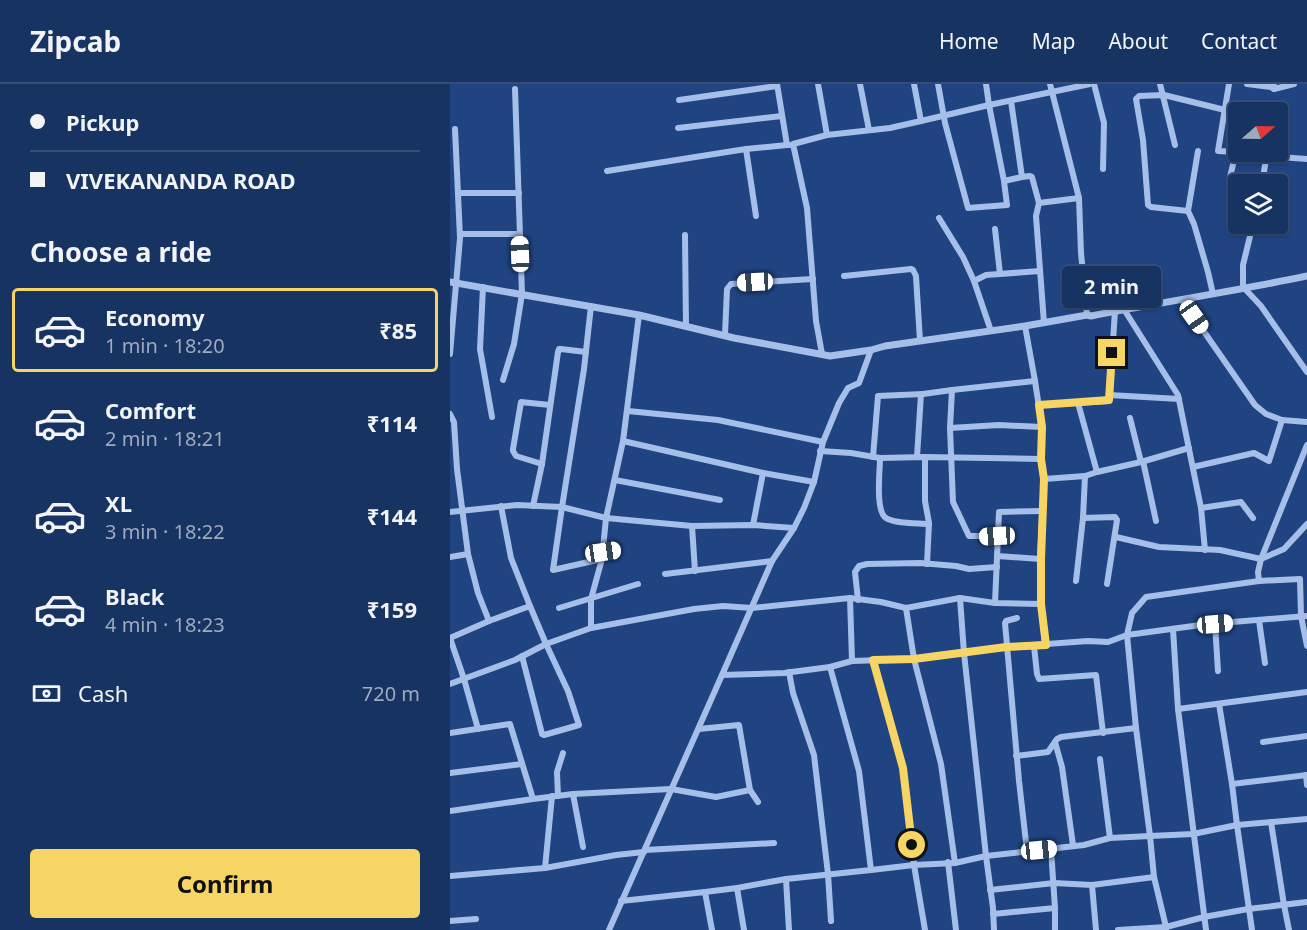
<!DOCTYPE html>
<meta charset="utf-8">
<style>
:root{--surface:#173361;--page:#203b67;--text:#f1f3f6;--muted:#9eaabd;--line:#364e76;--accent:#f6d565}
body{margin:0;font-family:"Noto Sans",sans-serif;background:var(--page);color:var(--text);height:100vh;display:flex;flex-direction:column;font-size:22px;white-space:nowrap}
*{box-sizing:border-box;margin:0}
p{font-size:20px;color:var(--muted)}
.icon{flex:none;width:33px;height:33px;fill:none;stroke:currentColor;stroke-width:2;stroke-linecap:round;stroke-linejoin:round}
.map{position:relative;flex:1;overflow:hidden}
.side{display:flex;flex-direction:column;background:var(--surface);width:450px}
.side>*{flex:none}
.banner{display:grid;align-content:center;height:132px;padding:0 30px;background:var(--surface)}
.needle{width:39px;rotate:70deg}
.tools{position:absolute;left:778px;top:18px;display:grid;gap:12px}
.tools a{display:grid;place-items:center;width:60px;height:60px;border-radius:6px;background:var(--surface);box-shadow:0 2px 4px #0004,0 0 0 2px var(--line);font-size:30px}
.end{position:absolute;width:27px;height:27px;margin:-14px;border:8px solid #f6d565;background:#111;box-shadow:0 0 0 3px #111}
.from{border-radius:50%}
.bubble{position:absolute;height:42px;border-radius:6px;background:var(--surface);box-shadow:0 2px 4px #0004,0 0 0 2px var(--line);font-size:20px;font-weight:700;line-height:42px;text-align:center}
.car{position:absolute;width:18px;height:36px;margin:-18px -9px;border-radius:8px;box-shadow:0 0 4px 2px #0007;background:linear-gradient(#fff 24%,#345 0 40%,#fff 0 76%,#345 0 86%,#fff 0)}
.banner b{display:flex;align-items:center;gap:21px;height:57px;font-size:22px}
.banner b+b{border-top:2px solid var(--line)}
.banner i{width:15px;height:15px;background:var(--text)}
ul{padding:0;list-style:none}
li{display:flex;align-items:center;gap:18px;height:84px;margin:0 12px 9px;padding:0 18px;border:3px solid transparent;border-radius:6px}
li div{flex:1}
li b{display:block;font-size:22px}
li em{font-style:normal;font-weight:700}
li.selected{border-color:var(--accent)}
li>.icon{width:54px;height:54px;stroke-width:1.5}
h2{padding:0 30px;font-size:27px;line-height:72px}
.pay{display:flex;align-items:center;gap:15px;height:66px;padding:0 30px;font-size:22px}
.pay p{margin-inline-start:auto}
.cta{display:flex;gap:12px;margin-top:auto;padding:12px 30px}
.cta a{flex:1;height:69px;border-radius:6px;background:var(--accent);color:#111;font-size:24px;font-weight:700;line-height:69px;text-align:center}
header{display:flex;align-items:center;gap:36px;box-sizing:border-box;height:84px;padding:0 30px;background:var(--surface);border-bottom:2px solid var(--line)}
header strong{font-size:28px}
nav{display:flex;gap:33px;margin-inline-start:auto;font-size:21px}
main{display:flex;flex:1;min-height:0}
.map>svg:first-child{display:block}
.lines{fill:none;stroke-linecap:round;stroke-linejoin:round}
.minor{stroke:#a5bfe8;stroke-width:6}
.tertiary{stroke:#a5bfe8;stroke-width:7}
.route{stroke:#f6d565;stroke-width:8}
</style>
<header>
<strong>Zipcab</strong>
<nav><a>Home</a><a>Map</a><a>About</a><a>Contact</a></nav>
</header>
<main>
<section class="side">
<div class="banner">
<b><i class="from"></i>Pickup</b>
<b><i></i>VIVEKANANDA ROAD</b>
</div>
<h2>Choose a ride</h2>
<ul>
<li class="selected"><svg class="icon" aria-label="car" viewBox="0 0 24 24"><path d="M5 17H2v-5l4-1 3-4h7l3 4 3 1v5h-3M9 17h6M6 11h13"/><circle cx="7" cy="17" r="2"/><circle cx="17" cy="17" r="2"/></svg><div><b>Economy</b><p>1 min · 18:20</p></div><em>₹85</em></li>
<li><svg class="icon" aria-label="car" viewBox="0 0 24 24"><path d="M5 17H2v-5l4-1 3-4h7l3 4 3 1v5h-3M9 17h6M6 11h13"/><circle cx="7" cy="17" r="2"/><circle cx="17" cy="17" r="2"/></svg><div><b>Comfort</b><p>2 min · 18:21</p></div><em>₹114</em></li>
<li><svg class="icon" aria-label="car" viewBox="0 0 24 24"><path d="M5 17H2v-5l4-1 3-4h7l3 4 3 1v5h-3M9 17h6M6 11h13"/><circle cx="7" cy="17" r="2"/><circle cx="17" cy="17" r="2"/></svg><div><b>XL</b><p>3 min · 18:22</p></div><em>₹144</em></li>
<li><svg class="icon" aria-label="car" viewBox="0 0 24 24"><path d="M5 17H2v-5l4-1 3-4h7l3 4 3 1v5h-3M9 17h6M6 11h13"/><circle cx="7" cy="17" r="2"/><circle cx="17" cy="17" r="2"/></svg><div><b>Black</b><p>4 min · 18:23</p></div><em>₹159</em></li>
</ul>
<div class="pay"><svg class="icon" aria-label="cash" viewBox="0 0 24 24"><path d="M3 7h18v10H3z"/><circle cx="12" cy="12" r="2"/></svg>Cash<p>720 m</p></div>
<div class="cta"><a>Confirm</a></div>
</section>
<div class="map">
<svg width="857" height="846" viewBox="0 0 857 846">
<rect width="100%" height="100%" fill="#1f4481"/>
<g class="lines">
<!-- minor -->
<g class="minor">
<polyline points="327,0 337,61 340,61"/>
<polyline points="368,0 377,51"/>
<polyline points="410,0 419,46"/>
<polyline points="488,0 495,39 518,124 557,121 554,97"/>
<polyline points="536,0 539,21 554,97 572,93"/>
<polyline points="600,0 629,114 631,169 637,231"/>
<polyline points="644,0 654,39 653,85"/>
<polyline points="710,0 725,61"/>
<polyline points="779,0 768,67 786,68 816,75"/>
<polyline points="797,0 821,3 824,5"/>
<polyline points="824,2 824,5 844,0"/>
<polyline points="229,16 327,2"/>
<polyline points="561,17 572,93 580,92 582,93 589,119 586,132 594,239"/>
<polyline points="471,37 539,21 640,0"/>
<polyline points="228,44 332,32"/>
<polyline points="296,65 306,132"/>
<polyline points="748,67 738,127 744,140 758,188 763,210"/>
<polyline points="157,87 296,65 337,61"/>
<polyline points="780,93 786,68"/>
<polyline points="812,100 816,75 818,72 857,75"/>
<polyline points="8,109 69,109"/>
<polyline points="589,119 629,114"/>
<polyline points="738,127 701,123 698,121 693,56 686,15 689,12 714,11 775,26"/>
<polyline points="489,134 513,173 524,197 541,247"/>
<polyline points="803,140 793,181 793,201 795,205 811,222 857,288"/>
<polyline points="545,145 550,190"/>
<polyline points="10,150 70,150"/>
<polyline points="235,151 236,242"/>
<polyline points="394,192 461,185 463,186 466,192 470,257"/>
<polyline points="524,197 536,191 590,187"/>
<polyline points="33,203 30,265 42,333"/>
<polyline points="732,216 805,321 816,330 832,336"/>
<polyline points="141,222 134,285 112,423 103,486 152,475"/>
<polyline points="675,227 728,311 751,424 791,418 803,434"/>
<polyline points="575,242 585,297 592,343 591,375 594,395 590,475 591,520 595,561"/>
<polyline points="275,251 277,205 281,200 363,195"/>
<polyline points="0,270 10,154 5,45"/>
<polyline points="372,270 366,237 357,124 343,60 377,51 440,44 471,37 464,0"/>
<polyline points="53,296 64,260 72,210 65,5"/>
<polyline points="659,311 729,315"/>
<polyline points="628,319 647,388"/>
<polyline points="589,321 659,317 665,227"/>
<polyline points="178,327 268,336 373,358"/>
<polyline points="0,330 4,338 7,385 18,470 28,509 39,537 80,522 96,560 65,576 0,600"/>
<polyline points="680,334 691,378"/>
<polyline points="500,344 549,341 592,343"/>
<polyline points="173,357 313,389 364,398"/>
<polyline points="370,367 401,369 430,374 475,373 591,375"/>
<polyline points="423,373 428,312 473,310 502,306"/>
<polyline points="467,373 471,310"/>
<polyline points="475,373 475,417 479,439 477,480"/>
<path d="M430 374C430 387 425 427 436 434 445 440 468 439 479 440"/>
<polyline points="693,377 706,437"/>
<polyline points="92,380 66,372 63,367 63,365 71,318 100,321"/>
<polyline points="743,383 804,369 819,377 832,336 857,338"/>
<polyline points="635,392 633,434 665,433 667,436 657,500"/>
<polyline points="594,395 635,392 647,388 691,378 739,364"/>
<polyline points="165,396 270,416"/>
<polyline points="51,422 61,474 80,522"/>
<polyline points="83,422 92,380 108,268 109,265 111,265 136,268"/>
<polyline points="751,424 755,466"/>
<polyline points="0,428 67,421 112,423 156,434 242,442 303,441 344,444"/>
<polyline points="303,441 313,389"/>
<polyline points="242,442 245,487"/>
<polyline points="547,452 519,452 503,418 500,344 502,306 585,297"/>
<polyline points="666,453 709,463 770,466 811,475 834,465 857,440"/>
<polyline points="153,468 168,466"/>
<polyline points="547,472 590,475"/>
<polyline points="0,473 18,470"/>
<polyline points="215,490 322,477"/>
<polyline points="626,497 633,434"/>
<polyline points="809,497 808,488 811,475 857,361"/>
<polyline points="400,514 402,577"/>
<polyline points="408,516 405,488 409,482 417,480 470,479 506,482 519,485 547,483"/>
<polyline points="545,519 549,428 592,427"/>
<polyline points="109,524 188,500"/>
<polyline points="456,524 464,575 491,680 505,779"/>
<polyline points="567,534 556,537 555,539 569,697 577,767"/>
<polyline points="809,536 815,579"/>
<polyline points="765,540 768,587"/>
<polyline points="141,544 141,515 152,475 156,434 173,357 189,231"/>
<polyline points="723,545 728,625 756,846"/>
<polyline points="0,554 14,595 28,645"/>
<polyline points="0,554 39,537"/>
<polyline points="584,562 587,590 589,595 646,591 653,649"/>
<polyline points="857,562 851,532 850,495 809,497 696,513 682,529 677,551 686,644 700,752 743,750 787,741 857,735"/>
<polyline points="72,572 92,650 94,651 129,641 118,607 96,560 141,544 244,525 273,522 302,524 400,514 431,518 456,524 510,514 545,519 591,520"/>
<polyline points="423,576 453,684 464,781 475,846"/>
<polyline points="380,583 402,577 464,575 556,563 638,557 658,558 677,551 758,540 857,532"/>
<polyline points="339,588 343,609 364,671 378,790 381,837"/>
<polyline points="769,620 782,700"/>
<polyline points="728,625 857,608"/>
<polyline points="249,645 289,641 300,706 308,718"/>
<polyline points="0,649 60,640 83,715 0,727"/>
<polyline points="605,658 612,683 623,761"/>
<polyline points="813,658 857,652"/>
<polyline points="566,672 598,668 607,655 611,653 686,644"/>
<polyline points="650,675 660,754"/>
<polyline points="0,689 72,680"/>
<polyline points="856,691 857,701"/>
<polyline points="123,710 133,763"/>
<polyline points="108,712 107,688 113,669"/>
<polyline points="83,715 123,710 221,705 266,713 300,706"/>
<polyline points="821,738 834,821 839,846"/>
<polyline points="195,766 324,759"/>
<polyline points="498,778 506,846"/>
<polyline points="95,784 102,712"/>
<polyline points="421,786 464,781 505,779 536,772 514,569 510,514"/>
<polyline points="0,792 95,784 166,771 194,768"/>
<polyline points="336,795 421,786 409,687 380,583 334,589 272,591 322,477 344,444 354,424 364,398 373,358 389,319 398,304 409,299 421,266"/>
<polyline points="287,804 336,795 339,846"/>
<polyline points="540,806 604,799 642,801"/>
<polyline points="255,808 287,804 294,846"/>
<polyline points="171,817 255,808 262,846"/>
<polyline points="543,830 605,824 601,765"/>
<polyline points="0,837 26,835"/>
<polyline points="159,846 272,591"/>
<polyline points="544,846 543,824 536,772 634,761 660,754 700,752 704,793"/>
<polyline points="605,846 605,824"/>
<polyline points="646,846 642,801 704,793 716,843 668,846"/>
<polyline points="716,846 716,843 754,833 798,825 857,818"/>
<polyline points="802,846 787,741 782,700 857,691"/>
</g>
<!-- tertiary -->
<path class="tertiary" d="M0 198 189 231 284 254 380 272 421 266 435 262 575 242 637 231 641 232C713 218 785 207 857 192"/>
</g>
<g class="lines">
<!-- route -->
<polyline class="route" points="462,761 453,684 423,576 464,575 556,563 596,561 591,520 591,475 594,395 591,375 592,343 589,321 659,316 662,269"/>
</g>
</svg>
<div class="tools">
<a><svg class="needle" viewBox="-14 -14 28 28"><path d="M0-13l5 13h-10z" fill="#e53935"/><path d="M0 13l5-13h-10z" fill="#9eaabd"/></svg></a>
<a><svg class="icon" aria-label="layers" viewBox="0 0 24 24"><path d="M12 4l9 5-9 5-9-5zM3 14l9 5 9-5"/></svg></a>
</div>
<i class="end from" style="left:462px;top:761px"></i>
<i class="end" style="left:662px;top:269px"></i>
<div class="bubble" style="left:612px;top:182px;width:99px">2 min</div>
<i class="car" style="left:70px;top:170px;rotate:358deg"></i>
<i class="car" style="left:305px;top:198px;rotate:267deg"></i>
<i class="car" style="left:744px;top:233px;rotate:145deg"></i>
<i class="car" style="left:547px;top:452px;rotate:267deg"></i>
<i class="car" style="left:153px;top:468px;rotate:82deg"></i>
<i class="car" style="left:765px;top:540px;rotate:85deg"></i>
<i class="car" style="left:589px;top:766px;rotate:84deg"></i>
</div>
</main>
